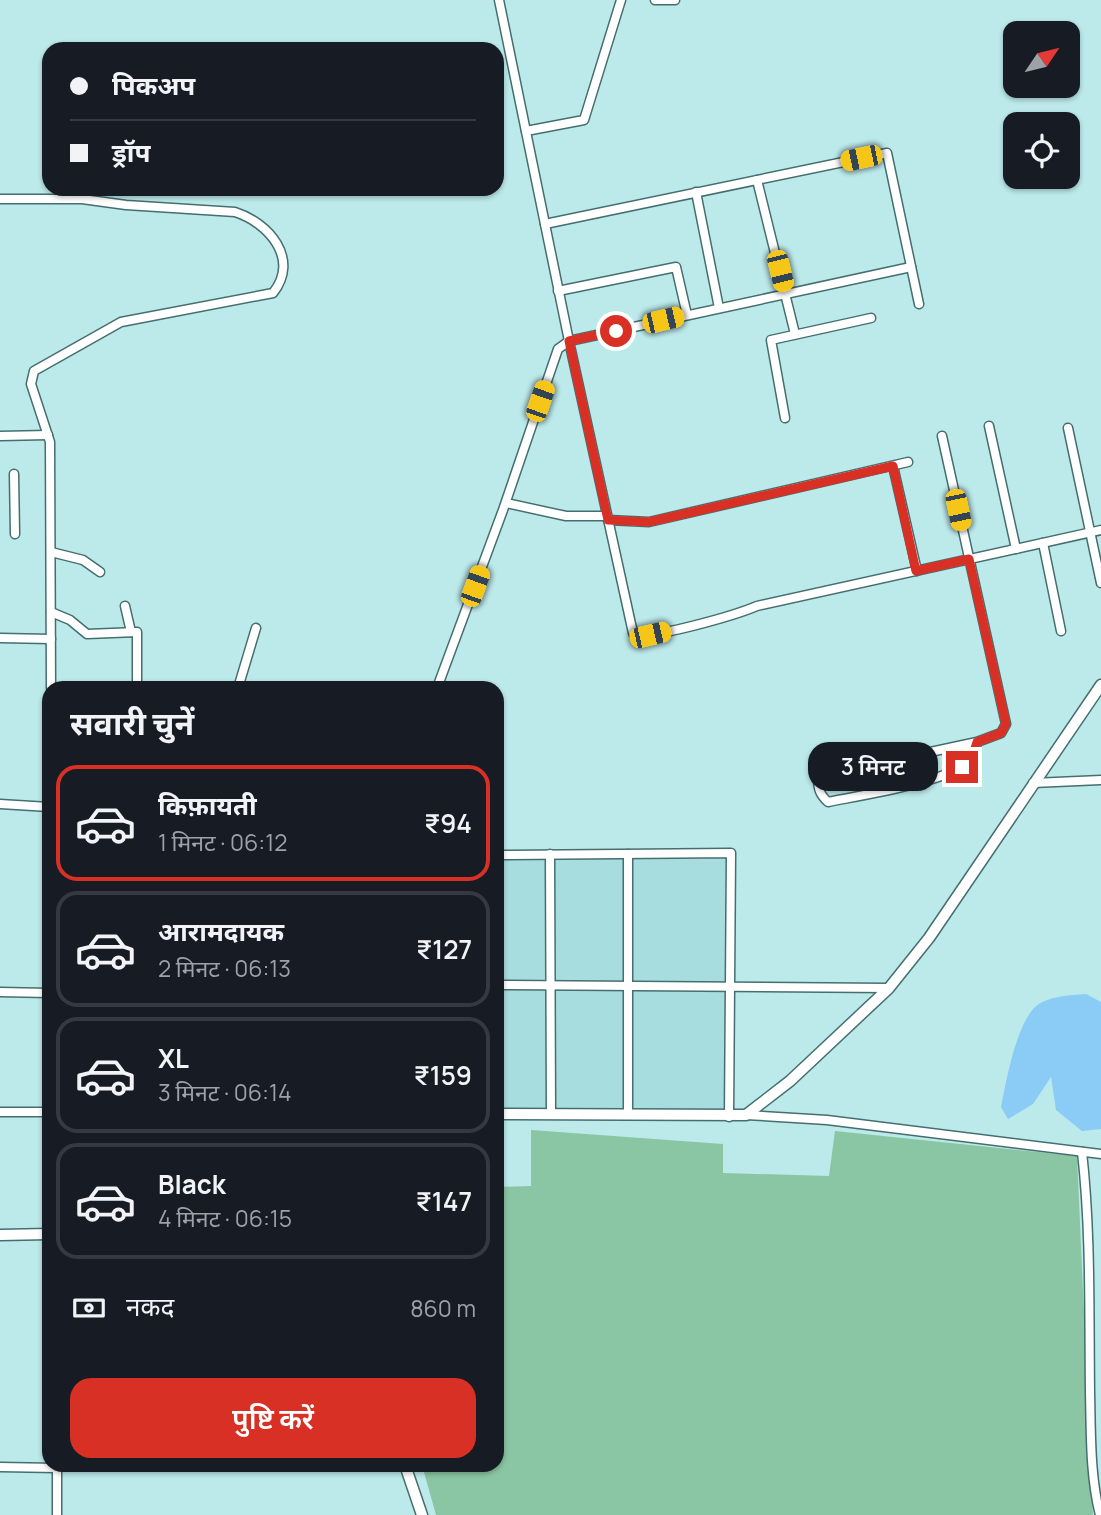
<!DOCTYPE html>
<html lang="hi">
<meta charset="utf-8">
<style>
:root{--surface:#171b24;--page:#20242c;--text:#f1f3f6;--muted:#9ea1a6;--line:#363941;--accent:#d93025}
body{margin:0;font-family:Manrope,"Noto Sans Devanagari",sans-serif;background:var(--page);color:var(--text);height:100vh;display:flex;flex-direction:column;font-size:26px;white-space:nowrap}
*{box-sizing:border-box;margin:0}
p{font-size:23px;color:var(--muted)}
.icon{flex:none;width:38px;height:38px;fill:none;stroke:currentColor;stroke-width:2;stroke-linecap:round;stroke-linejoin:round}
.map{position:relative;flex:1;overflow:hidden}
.sheet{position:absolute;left:42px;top:681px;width:462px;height:791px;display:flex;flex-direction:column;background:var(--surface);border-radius:21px;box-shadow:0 2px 5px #0004}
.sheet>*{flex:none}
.banner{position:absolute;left:42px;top:42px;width:462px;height:154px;border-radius:21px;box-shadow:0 2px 5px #0004;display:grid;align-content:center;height:154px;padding:0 28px;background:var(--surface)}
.needle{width:46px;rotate:55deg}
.buttons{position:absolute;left:1003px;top:21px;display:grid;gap:14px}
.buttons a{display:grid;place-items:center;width:77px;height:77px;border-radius:14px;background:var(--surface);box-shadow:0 2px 5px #0004;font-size:35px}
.end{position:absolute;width:32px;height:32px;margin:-16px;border:9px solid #d93025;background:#fff;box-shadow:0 0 0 4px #fff}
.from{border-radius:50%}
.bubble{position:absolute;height:49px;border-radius:21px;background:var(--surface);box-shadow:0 2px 5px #0004;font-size:23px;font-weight:600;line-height:49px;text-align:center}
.car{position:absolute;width:21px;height:42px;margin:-21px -10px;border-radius:9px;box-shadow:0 0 5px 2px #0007;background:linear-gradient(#f5c518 24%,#345 0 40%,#f5c518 0 76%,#345 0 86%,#f5c518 0)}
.banner b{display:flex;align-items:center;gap:24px;height:66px;font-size:26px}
.banner b+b{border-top:2px solid var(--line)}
.banner i{width:18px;height:18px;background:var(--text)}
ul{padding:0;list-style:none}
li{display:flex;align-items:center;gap:21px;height:116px;margin:0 14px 10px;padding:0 14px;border:4px solid var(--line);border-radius:21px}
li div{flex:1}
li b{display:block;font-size:26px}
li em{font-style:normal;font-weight:600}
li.on{border-color:var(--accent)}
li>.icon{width:63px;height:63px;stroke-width:1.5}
h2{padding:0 28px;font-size:32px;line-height:84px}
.pay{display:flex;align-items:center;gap:18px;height:77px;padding:0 28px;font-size:26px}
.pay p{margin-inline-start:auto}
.button{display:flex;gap:14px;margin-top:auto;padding:14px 28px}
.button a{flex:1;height:80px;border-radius:21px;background:var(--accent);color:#fff;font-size:28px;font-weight:600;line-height:80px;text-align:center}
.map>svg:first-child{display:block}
.built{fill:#a7ddde}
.green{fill:#8ac6a3}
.water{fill:#8bccf6}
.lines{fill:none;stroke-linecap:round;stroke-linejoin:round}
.minor-casing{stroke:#456e6f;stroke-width:11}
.tertiary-casing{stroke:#456e6f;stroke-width:13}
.minor{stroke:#fff;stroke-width:8}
.tertiary{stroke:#fff;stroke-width:10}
.route{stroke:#d93025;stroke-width:9}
</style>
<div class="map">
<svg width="1101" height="1515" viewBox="0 0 1101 1515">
<rect width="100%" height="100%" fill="#bce9ea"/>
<!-- built -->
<polygon class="built" points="731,853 729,1117 497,1112 497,855"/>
<!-- green -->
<polygon class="green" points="531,1130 723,1144 723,1173 829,1176 835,1131 1077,1156 1093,1515 436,1515 422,1465 497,1465 497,1187 531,1186"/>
<!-- water -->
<path class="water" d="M1086 994 1101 1002V1129L1082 1131 1056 1110 1051 1077 1033 1104 1008 1119 1001 1107C1006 1081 1016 1027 1034 1008 1046 996 1070 995 1086 994Z"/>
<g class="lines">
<defs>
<g id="minor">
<path d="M499 0 569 341 633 633C650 641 738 614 757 606L1101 530"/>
<polyline points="655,0 675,0"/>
<polyline points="526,131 584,120 621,0"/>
<polyline points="757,180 795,334"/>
<polyline points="696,192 719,308"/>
<path d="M0 199H82L126 205 235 212C269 223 300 259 273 293L121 322 34 371 31 384 50 442 51 688"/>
<polyline points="545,224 887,153 919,304"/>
<polyline points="558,291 676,267 687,315"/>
<polyline points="785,418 771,340 871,318"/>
<polyline points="989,426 1016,549"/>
<polyline points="1068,428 1101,583"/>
<polyline points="0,436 48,435"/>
<path d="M942 436 1006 724 1001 733 977 742 818 776C818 788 819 794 828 802 857 796 957 781 972 758 975 754 976 747 977 742"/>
<polyline points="893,466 917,571"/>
<polyline points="14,474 15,534"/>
<polyline points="506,503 566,516 607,516"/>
<polyline points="608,520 649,522 908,462"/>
<polyline points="1043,543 1061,631"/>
<polyline points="51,552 83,560 100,572"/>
<polyline points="125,606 131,632"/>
<polyline points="51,612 70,620 87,634 137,632 137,688"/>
<polyline points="0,638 51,639"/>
<polyline points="238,688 256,628"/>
<polyline points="437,688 503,510 558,349 569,341 911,267"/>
<polyline points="1033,783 1101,780"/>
<polyline points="0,804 49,807"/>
<polyline points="550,854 551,1114"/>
<polyline points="628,854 628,1115"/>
<polyline points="497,855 731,853 729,1117"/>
<polyline points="497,985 889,988"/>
<polyline points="0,992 49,993"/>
<polyline points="0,1112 49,1112"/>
<polyline points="746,1115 827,1120 1101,1154"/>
<path d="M1082 1152C1091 1231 1089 1313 1090 1393 1091 1433 1090 1476 1100 1515"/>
<polyline points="57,1465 57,1515"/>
<polyline points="0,1467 57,1468"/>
</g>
<g id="tertiary">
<polyline points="497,1114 746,1115 790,1081 889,988 929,938 1101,685"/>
<polyline points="0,1235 49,1234"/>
<polyline points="405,1465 422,1515"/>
</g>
</defs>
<!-- minor casing -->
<use href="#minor" class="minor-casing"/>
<!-- tertiary casing -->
<use href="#tertiary" class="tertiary-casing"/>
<!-- minor -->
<use href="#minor" class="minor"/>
<!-- tertiary -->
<use href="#tertiary" class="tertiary"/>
</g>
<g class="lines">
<!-- route -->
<polyline class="route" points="616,331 569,341 608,520 649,522 893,466 916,571 969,559 1006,724 1001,733 977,742 972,758 962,767"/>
</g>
</svg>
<div class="buttons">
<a><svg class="needle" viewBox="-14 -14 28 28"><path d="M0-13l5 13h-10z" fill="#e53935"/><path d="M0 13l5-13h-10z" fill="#9ea1a6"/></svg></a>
<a><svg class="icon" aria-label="locate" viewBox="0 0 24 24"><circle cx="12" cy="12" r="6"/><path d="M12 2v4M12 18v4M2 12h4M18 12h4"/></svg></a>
</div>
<i class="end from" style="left:616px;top:331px"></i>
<i class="end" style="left:962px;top:767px"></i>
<div class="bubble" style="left:808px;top:742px;width:130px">3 मिनट</div>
<i class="car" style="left:861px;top:158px;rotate:258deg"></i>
<i class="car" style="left:780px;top:271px;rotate:166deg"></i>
<i class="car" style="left:663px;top:320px;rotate:77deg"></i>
<i class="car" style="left:540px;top:401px;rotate:19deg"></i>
<i class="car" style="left:958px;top:510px;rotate:168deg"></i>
<i class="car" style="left:475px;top:586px;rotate:20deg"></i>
<i class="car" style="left:650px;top:635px;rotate:77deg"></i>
<div class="banner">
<b><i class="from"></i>पिकअप</b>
<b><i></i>ड्रॉप</b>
</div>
<section class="sheet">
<h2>सवारी चुनें</h2>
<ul>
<li class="on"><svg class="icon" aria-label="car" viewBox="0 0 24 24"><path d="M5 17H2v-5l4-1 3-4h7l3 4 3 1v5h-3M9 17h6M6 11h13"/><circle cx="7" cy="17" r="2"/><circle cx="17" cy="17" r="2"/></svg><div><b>किफ़ायती</b><p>1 मिनट · 06:12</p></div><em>₹94</em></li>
<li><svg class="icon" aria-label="car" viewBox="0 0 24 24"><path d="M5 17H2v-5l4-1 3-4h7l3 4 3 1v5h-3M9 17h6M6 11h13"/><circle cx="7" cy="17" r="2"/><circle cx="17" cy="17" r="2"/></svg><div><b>आरामदायक</b><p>2 मिनट · 06:13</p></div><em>₹127</em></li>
<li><svg class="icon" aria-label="car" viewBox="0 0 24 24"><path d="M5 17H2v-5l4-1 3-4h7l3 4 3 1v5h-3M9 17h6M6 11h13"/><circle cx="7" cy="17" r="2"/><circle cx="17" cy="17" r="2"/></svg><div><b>XL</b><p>3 मिनट · 06:14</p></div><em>₹159</em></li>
<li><svg class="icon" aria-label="car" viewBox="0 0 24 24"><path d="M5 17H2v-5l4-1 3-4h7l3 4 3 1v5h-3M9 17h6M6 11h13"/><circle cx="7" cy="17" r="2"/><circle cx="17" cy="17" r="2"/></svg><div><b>Black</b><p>4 मिनट · 06:15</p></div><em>₹147</em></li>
</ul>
<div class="pay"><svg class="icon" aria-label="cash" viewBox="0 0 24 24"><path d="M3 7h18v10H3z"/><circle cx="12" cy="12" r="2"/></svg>नकद<p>860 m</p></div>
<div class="button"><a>पुष्टि करें</a></div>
</section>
</div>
